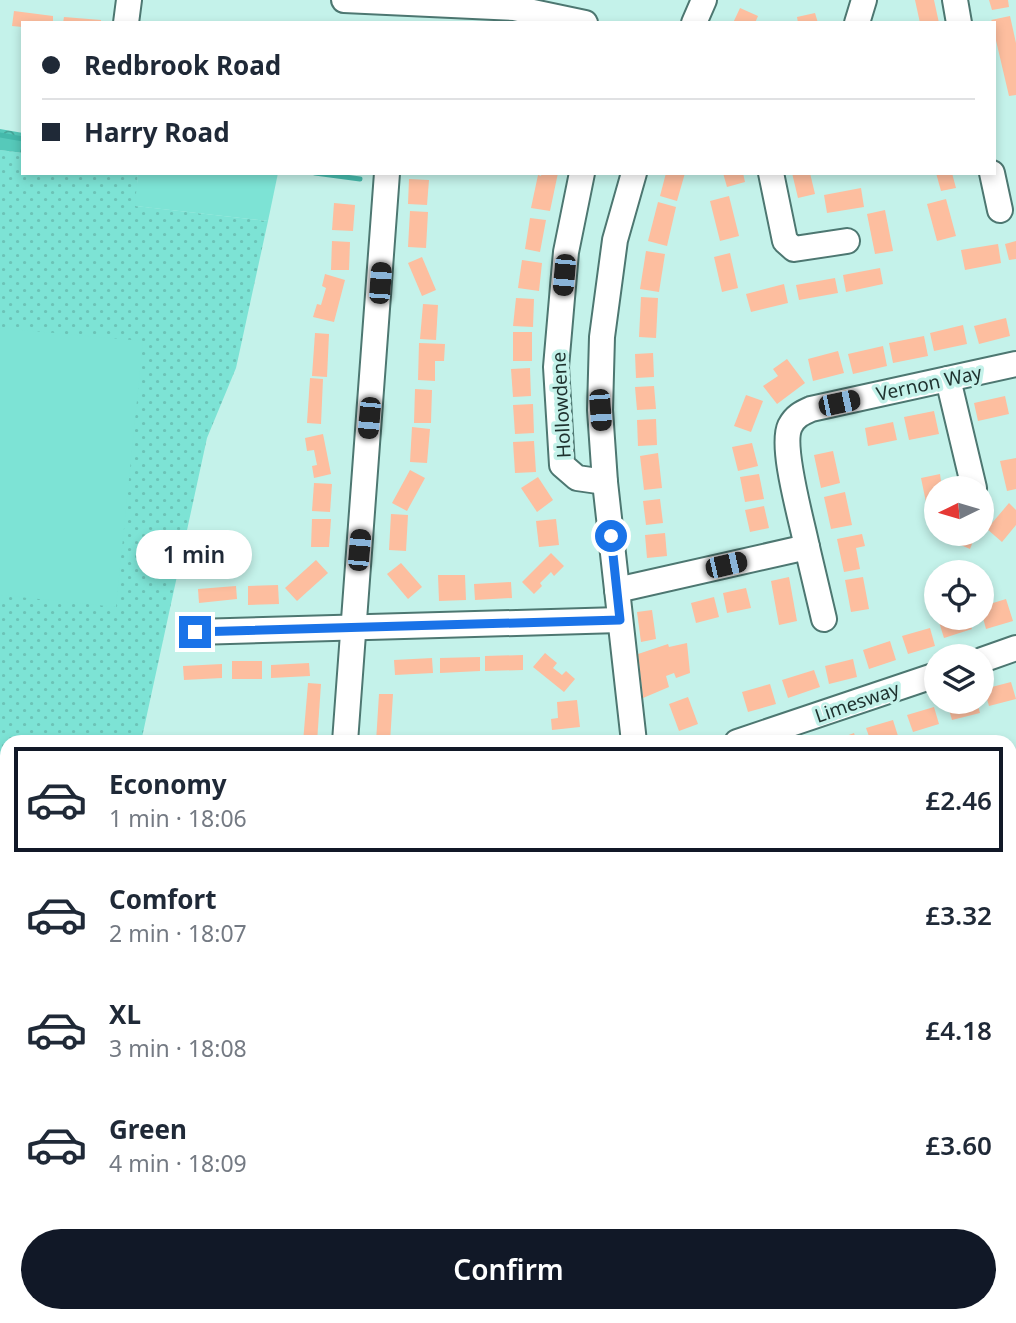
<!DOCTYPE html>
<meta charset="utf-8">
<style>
:root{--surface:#fff;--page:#f2f2f3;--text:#1f2937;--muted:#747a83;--line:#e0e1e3;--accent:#111827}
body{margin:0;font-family:"Noto Sans",sans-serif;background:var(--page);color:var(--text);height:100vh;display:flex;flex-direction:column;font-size:26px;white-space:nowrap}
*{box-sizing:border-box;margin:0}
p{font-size:23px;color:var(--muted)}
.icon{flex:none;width:38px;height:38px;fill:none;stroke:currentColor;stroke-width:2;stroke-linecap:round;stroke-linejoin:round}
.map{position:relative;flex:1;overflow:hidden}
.panel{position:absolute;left:0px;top:735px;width:1017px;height:588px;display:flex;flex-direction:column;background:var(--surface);border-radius:21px 21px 0 0;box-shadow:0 4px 10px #0003}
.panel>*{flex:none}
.banner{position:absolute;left:21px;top:21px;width:975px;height:154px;border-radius:0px;box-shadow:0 4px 10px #0003;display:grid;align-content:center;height:154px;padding:0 21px;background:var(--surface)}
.needle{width:46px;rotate:265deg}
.buttons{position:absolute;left:924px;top:476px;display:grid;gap:14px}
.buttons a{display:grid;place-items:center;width:70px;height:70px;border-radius:50%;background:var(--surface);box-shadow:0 4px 10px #0003;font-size:35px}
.end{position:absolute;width:32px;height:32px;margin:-16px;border:9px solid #1a73e8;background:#fff;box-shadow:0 0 0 4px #fff}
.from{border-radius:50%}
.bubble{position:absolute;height:49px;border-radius:24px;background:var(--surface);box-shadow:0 4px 10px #0003;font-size:23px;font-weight:600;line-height:49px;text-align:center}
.car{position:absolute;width:21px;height:42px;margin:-21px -10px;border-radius:9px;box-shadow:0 0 5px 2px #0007;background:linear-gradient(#222 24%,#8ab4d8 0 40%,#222 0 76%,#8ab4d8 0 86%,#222 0)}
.banner b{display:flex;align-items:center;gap:24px;height:66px;font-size:26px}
.banner b+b{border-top:2px solid var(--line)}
.banner i{width:18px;height:18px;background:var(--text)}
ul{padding:12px 0 0;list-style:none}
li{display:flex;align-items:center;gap:21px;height:105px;margin:0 14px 10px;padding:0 7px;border:4px solid transparent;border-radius:0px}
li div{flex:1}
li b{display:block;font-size:26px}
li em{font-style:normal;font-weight:600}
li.selected{border-color:var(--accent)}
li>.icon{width:63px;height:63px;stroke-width:1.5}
.action{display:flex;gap:14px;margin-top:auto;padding:14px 21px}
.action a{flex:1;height:80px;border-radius:42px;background:var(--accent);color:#fff;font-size:28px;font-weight:600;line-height:80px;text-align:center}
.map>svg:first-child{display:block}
.grass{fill:url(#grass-dots)}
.forest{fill:url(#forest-crowns)}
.garden{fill:#7de3d5}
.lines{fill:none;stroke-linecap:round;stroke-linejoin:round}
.stream{stroke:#45b9ab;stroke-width:5}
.building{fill:#fdbe9f}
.minor-casing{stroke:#4d7771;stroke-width:28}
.minor{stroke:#fff;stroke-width:24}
.route{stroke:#1a73e8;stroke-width:9}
.labels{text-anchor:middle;stroke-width:7;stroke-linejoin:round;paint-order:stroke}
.street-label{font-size:19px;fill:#1e312e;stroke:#c4f2ea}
</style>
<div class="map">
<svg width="1016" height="1323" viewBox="0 0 1016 1323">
<defs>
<pattern id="grass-dots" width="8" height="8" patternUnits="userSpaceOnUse" patternTransform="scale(1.75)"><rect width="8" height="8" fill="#7de3d5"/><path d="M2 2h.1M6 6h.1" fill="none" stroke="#6cc3b7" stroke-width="1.8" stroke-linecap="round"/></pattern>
<pattern id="forest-crowns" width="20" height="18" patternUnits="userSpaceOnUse" patternTransform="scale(1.75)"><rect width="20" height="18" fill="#56c9ba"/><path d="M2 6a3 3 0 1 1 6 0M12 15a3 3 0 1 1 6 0" fill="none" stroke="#47a498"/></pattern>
</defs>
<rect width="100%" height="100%" fill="#c4f2ea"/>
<!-- grass -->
<polygon class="grass" points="0,150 23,153 23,173 138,173 136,206 268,221 236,368 207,438 141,742 7,742 7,759 0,760"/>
<!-- forest -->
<polygon class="forest" points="0,129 23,133 23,153 0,150"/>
<!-- garden -->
<g class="garden">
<polygon points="138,173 278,173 268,221 135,206"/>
<polygon points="0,328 143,341 116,607 0,595"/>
</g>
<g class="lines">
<!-- stream -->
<g class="stream">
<polyline points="0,135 23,139"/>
<polyline points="315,173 360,179"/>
</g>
</g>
<!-- building -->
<g class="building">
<polygon points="915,0 934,0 939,23 920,23"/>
<polygon points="989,0 1008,0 1009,7 992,10"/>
<polygon points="740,8 758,16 755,23 733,23"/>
<polygon points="14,11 53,16 53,23 23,23 23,27 12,26"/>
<polygon points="815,13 818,23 798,23 797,17"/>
<polygon points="1010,16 1016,43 1016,95 1009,96 994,32 994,23 991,20"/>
<polygon points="64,17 101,20 101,23 63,23"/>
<polygon points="542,173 558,173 550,211 531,208 538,175 541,176"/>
<polygon points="666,173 685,173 677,201 660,196"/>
<polygon points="723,173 743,173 745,182 727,187"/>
<polygon points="792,173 810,173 815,194 798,198"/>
<polygon points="936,173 952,173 956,188 941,191"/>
<polygon points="409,179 429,180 427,205 408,204"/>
<polygon points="861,188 864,207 827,213 824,195"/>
<polygon points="729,196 739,236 720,241 710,201"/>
<polygon points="946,199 956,236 937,241 927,204"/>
<polygon points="658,202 676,207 667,246 648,241"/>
<polygon points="334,203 355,205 353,231 332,230"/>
<polygon points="885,210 893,251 875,254 867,214"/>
<polygon points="410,211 428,212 426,248 408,247"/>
<polygon points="530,218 546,220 540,252 525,249"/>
<polygon points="332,241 350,242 349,270 331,270"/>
<polygon points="1016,241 1016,259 1009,260 1005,244"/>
<polygon points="998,244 1001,263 965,270 961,250"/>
<polygon points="646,251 665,254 659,292 640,289"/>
<polygon points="730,253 738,288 722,292 714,257"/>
<polygon points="422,257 436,290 422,296 408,263"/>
<polygon points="522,260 542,263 539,291 518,288"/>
<polygon points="880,268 883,284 846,292 843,275"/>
<polygon points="325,274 345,280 334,322 313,317 317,304 321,305 326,288 322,286"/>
<polygon points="835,278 838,293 799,300 796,285"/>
<polygon points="784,284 788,303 751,312 746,294"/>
<polygon points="641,297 658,298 656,338 639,337"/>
<polygon points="516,298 534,299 533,327 513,326"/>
<polygon points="423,304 438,305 436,340 420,339"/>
<polygon points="1006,318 1010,336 979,344 974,326"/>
<polygon points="963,325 967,344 934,351 930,333"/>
<rect x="513" y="332" width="19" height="29"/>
<polygon points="315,333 329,334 327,377 312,376"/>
<polygon points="924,336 928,356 893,363 889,343"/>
<polygon points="419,343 445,344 444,361 435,361 435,381 418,380"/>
<polygon points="883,346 887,366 853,374 848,354"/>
<polygon points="838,351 844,373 813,381 808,359"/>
<polygon points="653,353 654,377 636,378 635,354"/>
<polygon points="787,359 805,383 777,404 763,386 778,376 773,369"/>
<polygon points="530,368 531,396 513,397 511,369"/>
<polygon points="310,378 323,379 321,424 307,423"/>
<polygon points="654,386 656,409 637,410 635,387"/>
<polygon points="415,389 432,390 431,423 414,423"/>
<polygon points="746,395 763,401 751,432 734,426"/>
<polygon points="1005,396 1009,414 978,421 974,403"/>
<polygon points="533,404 534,433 515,434 513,405"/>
<polygon points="934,411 939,434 909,440 904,417"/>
<polygon points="656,419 657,445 638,446 637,420"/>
<polygon points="893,422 897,440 868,446 865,428"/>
<polygon points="412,427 430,429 427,463 410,462"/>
<polygon points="323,434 331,474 314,478 312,466 317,465 314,450 307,451 305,438"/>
<polygon points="534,441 536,472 515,473 513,442"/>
<polygon points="752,443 758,466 738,471 732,447"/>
<polygon points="833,451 840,483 821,488 814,455"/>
<polygon points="658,453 662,488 644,490 640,456"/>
<polygon points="1016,458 1016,489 1007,491 1000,461"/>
<polygon points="410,470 425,478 407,511 392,503"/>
<polygon points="759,474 764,499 745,502 740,477"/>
<polygon points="940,474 942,488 936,488 936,505 927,507 921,478"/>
<polygon points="538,477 553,500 537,512 521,488"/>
<polygon points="314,483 332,484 330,512 312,511"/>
<polygon points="845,492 852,525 831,529 824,497"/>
<polygon points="660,499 663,523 646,525 643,501"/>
<polygon points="1009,503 1016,510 1016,525 1002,542 987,529"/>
<polygon points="764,506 769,528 750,532 745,510"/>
<polygon points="391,514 408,515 406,551 389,550"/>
<polygon points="312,519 331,519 329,547 311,547"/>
<polygon points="556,519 559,545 539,547 536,521"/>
<polygon points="665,533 667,556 647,558 645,535"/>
<polygon points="862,534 865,546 856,548 860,569 844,572 837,539"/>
<polygon points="935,534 976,534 970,549"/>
<polygon points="551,553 564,566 554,576 551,572 540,583 542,586 534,594 522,582"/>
<polygon points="316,560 328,573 297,601 285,588"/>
<polygon points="401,563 422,587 408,599 387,574"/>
<polygon points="438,575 465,575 466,600 439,601"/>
<polygon points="789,577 797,621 779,625 771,581"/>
<polygon points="863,577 869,609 851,612 845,580"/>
<polygon points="511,582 512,598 475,600 474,584"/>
<polygon points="278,585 279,604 248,605 248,586"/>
<polygon points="236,586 237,599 199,603 198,589"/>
<polygon points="746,588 751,608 727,613 723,593"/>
<polygon points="991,596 993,603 1006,599 1013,621 986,629 982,614 982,599"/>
<polygon points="714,597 719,617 696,623 691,603"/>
<polygon points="652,610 656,639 641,642 637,612"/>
<polygon points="951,618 968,618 972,629 944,638 939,622"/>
<polygon points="930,628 935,646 908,654 902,636"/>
<polygon points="890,641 896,660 869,669 863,650"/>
<polygon points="687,643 690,673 676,678 674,673 666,676 669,687 643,698 638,654 668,644 669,647"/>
<polygon points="545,653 557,663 553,668 562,675 566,671 575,679 564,692 533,667"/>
<polygon points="523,655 523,670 485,671 485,656"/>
<polygon points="480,657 480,671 440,673 440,658"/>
<polygon points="432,658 433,673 395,675 394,660"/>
<polygon points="853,659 857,677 829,684 825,666"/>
<rect x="232" y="661" width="30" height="18"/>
<polygon points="309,663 310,676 271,678 271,665"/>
<polygon points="222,664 222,678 184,680 183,666"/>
<polygon points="814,670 820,687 788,698 782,680"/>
<polygon points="1011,682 1016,699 989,706 984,689"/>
<polygon points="308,683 321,684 317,742 303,742"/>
<polygon points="770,684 776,704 748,712 742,692"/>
<polygon points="379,694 393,694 390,742 376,742"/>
<polygon points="688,697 698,724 679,731 669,704"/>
<polygon points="577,700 580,727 552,730 551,719 558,718 557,702"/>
<polygon points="952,702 977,702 980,713 952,720 947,703"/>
<polygon points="934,707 939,724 913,732 907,715"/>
<polygon points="893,720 898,736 871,742 866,728"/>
<polygon points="854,733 857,742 830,742"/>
<polygon points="579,736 580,742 562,742 561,738"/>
<polygon points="1010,856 1016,876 1016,879 1010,881"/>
<polygon points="7,868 7,882 0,883 0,869"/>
<polygon points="7,946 7,964 0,965 0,947"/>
<polygon points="1013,951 1016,962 1012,963 1016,985 1010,987 1010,952"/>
<polygon points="7,983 7,1012 1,1013 0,984"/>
<polygon points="1016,1109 1016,1145 1010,1134 1010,1113"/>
<polygon points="1016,1177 1016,1219 1010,1207 1010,1180"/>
<polygon points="1010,1218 1016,1235 1016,1275 1012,1277 1010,1271"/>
<polygon points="81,1316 102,1316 103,1320 96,1323 84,1323"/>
<polygon points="280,1316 303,1316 303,1320 281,1321"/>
<polygon points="452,1316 473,1316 469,1323 464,1323"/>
<polygon points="543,1316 555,1316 566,1323 539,1323"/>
<polygon points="871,1317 887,1323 859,1323 860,1318 869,1322"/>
</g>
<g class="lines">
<defs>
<g id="minor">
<polyline points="344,0 514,8 585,23"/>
<polyline points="955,0 959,23"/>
<polyline points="126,23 129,0"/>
<polyline points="694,23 704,0"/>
<polyline points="857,23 864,0"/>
<polyline points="582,173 566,252 556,367 562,465 577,478 605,482"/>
<polyline points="771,173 785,241 794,249 847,241"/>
<polyline points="992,173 1000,210"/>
<polyline points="948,379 974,488"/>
<polyline points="807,547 824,619"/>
<path d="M617 590 807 547C802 521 780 447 790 426 795 416 802 413 811 409L1016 364"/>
<polyline points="195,632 620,620"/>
<polyline points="982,660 1016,648"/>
<polyline points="345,742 387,173"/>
<polyline points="634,742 605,482 600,410 602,337 615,240 634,173"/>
<polyline points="737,742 936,675"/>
<polyline points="1010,818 1016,816"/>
<polyline points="0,846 7,838"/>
<polyline points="0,914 7,923"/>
<polyline points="1010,1019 1016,1020"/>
<polyline points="0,1141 5,1136"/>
<polyline points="0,1164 7,1171"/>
<polyline points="262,1316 263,1323"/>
<polyline points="646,1316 650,1323"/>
<polyline points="754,1316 763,1323"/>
<polyline points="25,1323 31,1316"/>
<polyline points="511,1323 515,1316"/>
</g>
</defs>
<!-- minor casing -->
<use href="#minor" class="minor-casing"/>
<!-- minor -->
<use href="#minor" class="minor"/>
</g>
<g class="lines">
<!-- route -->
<polyline class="route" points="195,632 620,620 611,536"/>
</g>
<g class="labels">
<!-- street labels -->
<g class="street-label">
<text transform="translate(929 383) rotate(-12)" y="7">Vernon Way</text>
<text transform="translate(561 405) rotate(-93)" y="7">Hollowdene</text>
<text transform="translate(857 702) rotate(-19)" y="7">Limesway</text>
</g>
</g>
</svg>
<div class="buttons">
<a><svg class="needle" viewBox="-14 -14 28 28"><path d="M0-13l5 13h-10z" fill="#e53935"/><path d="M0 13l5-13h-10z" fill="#747a83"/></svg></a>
<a><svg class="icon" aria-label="locate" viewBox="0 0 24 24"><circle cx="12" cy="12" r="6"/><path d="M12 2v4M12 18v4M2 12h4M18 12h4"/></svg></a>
<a><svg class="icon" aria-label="layers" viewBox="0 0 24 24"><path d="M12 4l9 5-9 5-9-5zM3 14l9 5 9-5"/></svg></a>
</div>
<i class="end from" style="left:611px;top:536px"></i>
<i class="end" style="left:195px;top:632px"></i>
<div class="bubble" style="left:136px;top:530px;width:116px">1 min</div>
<i class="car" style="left:564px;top:275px;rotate:185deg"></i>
<i class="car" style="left:380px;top:283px;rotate:4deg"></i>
<i class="car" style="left:839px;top:403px;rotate:78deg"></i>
<i class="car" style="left:600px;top:410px;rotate:176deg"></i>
<i class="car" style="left:369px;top:418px;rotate:185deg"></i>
<i class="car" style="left:359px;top:550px;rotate:5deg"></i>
<i class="car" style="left:726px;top:565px;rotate:77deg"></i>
<div class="banner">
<b><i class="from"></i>Redbrook Road</b>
<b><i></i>Harry Road</b>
</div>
<section class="panel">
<ul>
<li class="selected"><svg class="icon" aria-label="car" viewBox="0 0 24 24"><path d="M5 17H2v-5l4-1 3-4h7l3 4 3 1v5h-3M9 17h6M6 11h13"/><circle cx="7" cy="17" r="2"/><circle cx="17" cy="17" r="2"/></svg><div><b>Economy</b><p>1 min · 18:06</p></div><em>£2.46</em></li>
<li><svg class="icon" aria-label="car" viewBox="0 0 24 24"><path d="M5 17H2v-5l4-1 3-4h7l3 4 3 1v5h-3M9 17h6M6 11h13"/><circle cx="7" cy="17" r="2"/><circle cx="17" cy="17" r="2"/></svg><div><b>Comfort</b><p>2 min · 18:07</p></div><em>£3.32</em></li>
<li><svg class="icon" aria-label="car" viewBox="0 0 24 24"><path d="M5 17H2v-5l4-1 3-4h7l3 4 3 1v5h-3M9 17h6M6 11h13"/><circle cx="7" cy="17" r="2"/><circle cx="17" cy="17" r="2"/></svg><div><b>XL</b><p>3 min · 18:08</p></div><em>£4.18</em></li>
<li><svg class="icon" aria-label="car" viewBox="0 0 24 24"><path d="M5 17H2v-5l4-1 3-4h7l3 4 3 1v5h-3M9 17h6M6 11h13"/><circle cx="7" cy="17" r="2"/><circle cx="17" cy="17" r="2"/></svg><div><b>Green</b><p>4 min · 18:09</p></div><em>£3.60</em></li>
</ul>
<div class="action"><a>Confirm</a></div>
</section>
</div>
